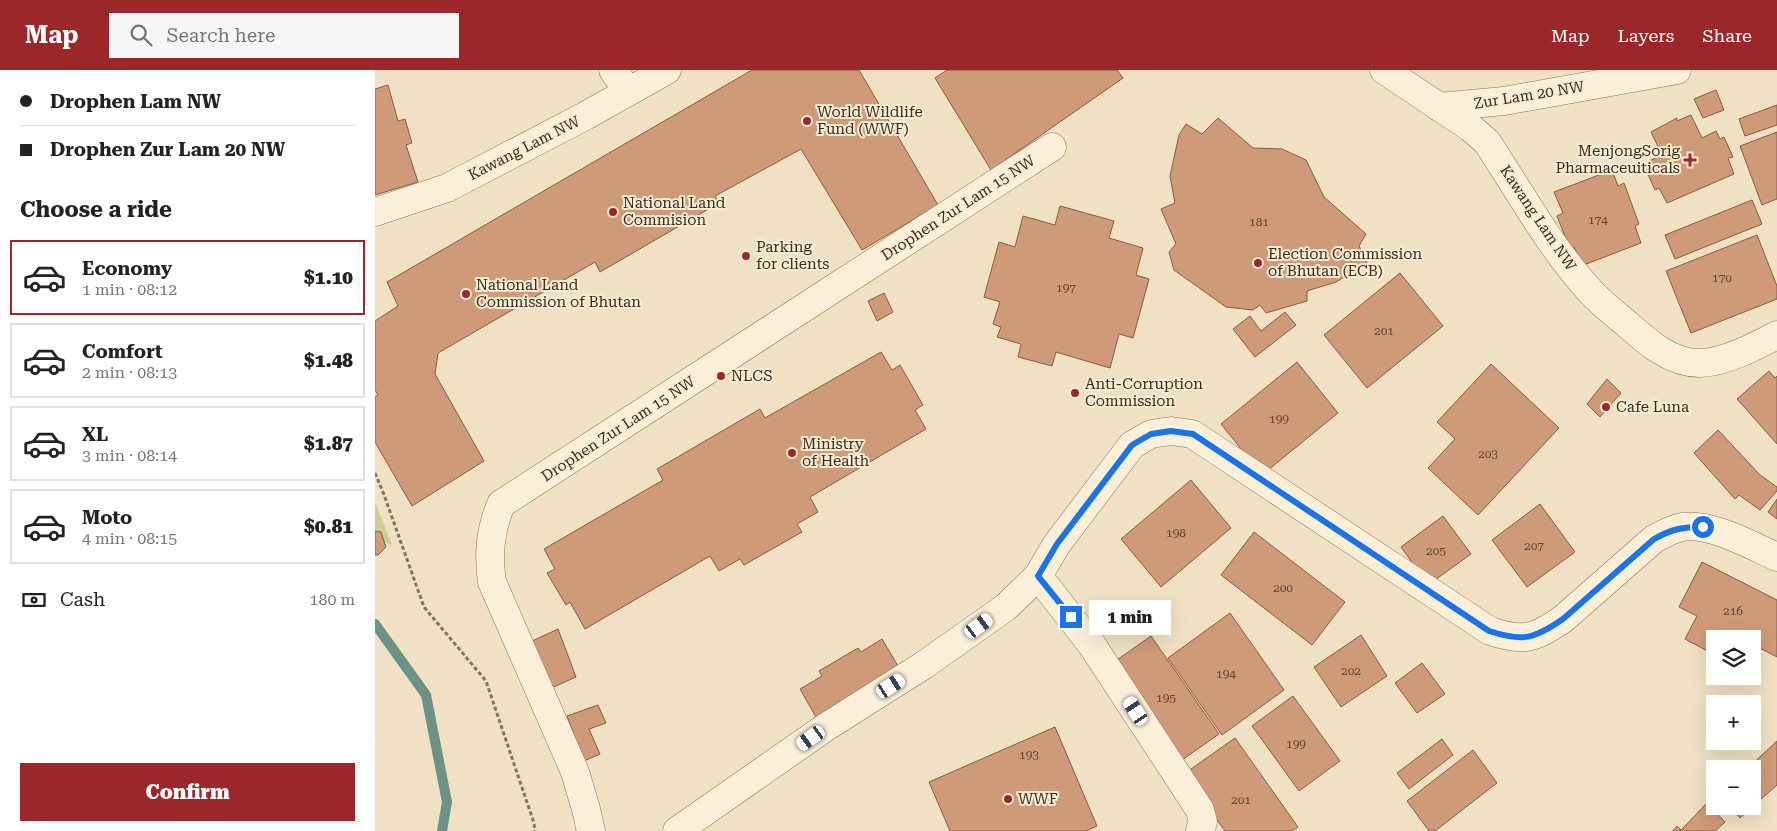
<!DOCTYPE html>
<meta charset="utf-8">
<style>
:root{--surface:#fff;--page:#f6f6f6;--text:#222;--muted:#767676;--line:#e0e0e0;--accent:#9c272b}
body{margin:0;font-family:"Roboto Serif",serif;background:var(--page);color:var(--text);height:100vh;display:flex;flex-direction:column;font-size:19px;white-space:nowrap}
*{box-sizing:border-box;margin:0}
p{font-size:16px;color:var(--muted)}
.icon{flex:none;width:28px;height:28px;fill:none;stroke:currentColor;stroke-width:2;stroke-linecap:round;stroke-linejoin:round}
.map{position:relative;flex:1;overflow:hidden}
.side{display:flex;flex-direction:column;background:var(--surface);width:375px}
.side>*{flex:none}
.banner{display:grid;align-content:center;height:110px;padding:0 20px;background:var(--surface)}
.tools{position:absolute;left:1331px;top:560px;display:grid;gap:10px}
.tools a{display:grid;place-items:center;width:55px;height:55px;border-radius:0px;background:var(--surface);box-shadow:0 5px 20px #0002;font-size:25px}
.end{position:absolute;width:22px;height:22px;margin:-11px;border:6px solid #1a73e8;background:#fff;box-shadow:0 0 0 2px #fff}
.from{border-radius:50%}
.bubble{position:absolute;height:35px;border-radius:0px;background:var(--surface);box-shadow:0 5px 20px #0002;font-size:16px;font-weight:800;line-height:35px;text-align:center}
.car{position:absolute;width:15px;height:30px;margin:-15px -8px;border-radius:6px;box-shadow:0 0 4px 1px #0007;background:linear-gradient(#fff 24%,#345 0 40%,#fff 0 76%,#345 0 86%,#fff 0)}
.banner b{display:flex;align-items:center;gap:18px;height:48px;font-size:19px}
.banner b+b{border-top:1px solid var(--line)}
.banner i{width:12px;height:12px;background:var(--text)}
ul{padding:0;list-style:none}
li{display:flex;align-items:center;gap:15px;height:75px;margin:0 10px 8px;padding:0 10px;border:2px solid var(--line);border-radius:0px}
li div{flex:1}
li b{display:block;font-size:19px}
li em{font-style:normal;font-weight:800}
li.current{border-color:var(--accent)}
li>.icon{width:45px;height:45px;stroke-width:1.5}
h2{padding:0 20px;font-size:22px;line-height:60px}
.pay{display:flex;align-items:center;gap:12px;height:55px;padding:0 20px;font-size:19px}
.pay p{margin-inline-start:auto}
.button{display:flex;gap:10px;margin-top:auto;padding:10px 20px}
.button a{flex:1;height:58px;border-radius:0px;background:var(--accent);color:#fff;font-size:20px;font-weight:800;line-height:58px;text-align:center}
header{display:flex;align-items:center;gap:30px;box-sizing:border-box;height:70px;padding:0 25px;background:var(--accent);color:#fff}
header strong{font-size:24px}
nav{display:flex;gap:28px;margin-inline-start:auto;font-size:18px}
.search{width:350px;height:45px;background:var(--page);display:flex;align-items:center;gap:12px;box-sizing:border-box;padding:0 18px;border-radius:0px;color:var(--muted);font-size:19px}
main{display:flex;flex:1;min-height:0}
.map>svg:first-child{display:block}
.green{fill:#cace97}
.lines{fill:none;stroke-linecap:round;stroke-linejoin:round}
.stream{stroke:#6c9287;stroke-width:10}
.building{fill:#cf9a78;stroke:#8b5b3e}
.minor-casing{stroke:#8b735a;stroke-width:29}
.path{stroke:#8b735a;stroke-width:3;stroke-dasharray:4 2.5;stroke-linecap:butt}
.minor{stroke:#faefd8;stroke-width:28}
.route{stroke:#1a73e8;stroke-width:6}
.poi-dot{fill:#9c272b;stroke:#f7ecd4;stroke-width:2}
.labels{text-anchor:middle;stroke-width:4;stroke-linejoin:round;paint-order:stroke}
.number-label{font-size:12px;fill:#604734}
.street-label{font-size:15px;fill:#3b2b1e;stroke:#f7ecd4}
.poi-label{font-size:15px;fill:#3b2b1e;stroke:#f7ecd4;text-anchor:start}
</style>
<header>
<strong>Map</strong>
<div class="search"><svg class="icon" aria-label="search" viewBox="0 0 24 24"><circle cx="10" cy="10" r="6"/><path d="M15 15l6 6"/></svg>Search here</div>
<nav><a>Map</a><a>Layers</a><a>Share</a></nav>
</header>
<main>
<section class="side">
<div class="banner">
<b><i class="from"></i>Drophen Lam NW</b>
<b><i></i>Drophen Zur Lam 20 NW</b>
</div>
<h2>Choose a ride</h2>
<ul>
<li class="current"><svg class="icon" aria-label="car" viewBox="0 0 24 24"><path d="M5 17H2v-5l4-1 3-4h7l3 4 3 1v5h-3M9 17h6M6 11h13"/><circle cx="7" cy="17" r="2"/><circle cx="17" cy="17" r="2"/></svg><div><b>Economy</b><p>1 min · 08:12</p></div><em>$1.10</em></li>
<li><svg class="icon" aria-label="car" viewBox="0 0 24 24"><path d="M5 17H2v-5l4-1 3-4h7l3 4 3 1v5h-3M9 17h6M6 11h13"/><circle cx="7" cy="17" r="2"/><circle cx="17" cy="17" r="2"/></svg><div><b>Comfort</b><p>2 min · 08:13</p></div><em>$1.48</em></li>
<li><svg class="icon" aria-label="car" viewBox="0 0 24 24"><path d="M5 17H2v-5l4-1 3-4h7l3 4 3 1v5h-3M9 17h6M6 11h13"/><circle cx="7" cy="17" r="2"/><circle cx="17" cy="17" r="2"/></svg><div><b>XL</b><p>3 min · 08:14</p></div><em>$1.87</em></li>
<li><svg class="icon" aria-label="car" viewBox="0 0 24 24"><path d="M5 17H2v-5l4-1 3-4h7l3 4 3 1v5h-3M9 17h6M6 11h13"/><circle cx="7" cy="17" r="2"/><circle cx="17" cy="17" r="2"/></svg><div><b>Moto</b><p>4 min · 08:15</p></div><em>$0.81</em></li>
</ul>
<div class="pay"><svg class="icon" aria-label="cash" viewBox="0 0 24 24"><path d="M3 7h18v10H3z"/><circle cx="12" cy="12" r="2"/></svg>Cash<p>180 m</p></div>
<div class="button"><a>Confirm</a></div>
</section>
<div class="map">
<svg width="1402" height="761" viewBox="0 0 1402 761">
<rect width="100%" height="100%" fill="#f0e1c4"/>
<!-- green -->
<polygon class="green" points="0,432 17,475 6,471 0,465"/>
<g class="lines">
<!-- stream -->
<polyline class="stream" points="0,554 51,625 72,732 67,761"/>
</g>
<!-- building -->
<g class="building">
<polygon points="377,0 484,0 563,135 487,180 426,79 340,126 344,133 225,202 220,192 63,283 60,304 109,391 37,436 0,372 0,327 3,325 0,320 0,251 23,236 12,212"/>
<polygon points="572,0 742,0 748,8 616,100 560,8"/>
<polygon points="13,15 23,51 30,49 37,73 31,75 43,112 0,125 0,19"/>
<polygon points="1341,20 1349,40 1328,48 1319,29"/>
<polygon points="1402,35 1402,55 1370,66 1364,49"/>
<polygon points="1316,45 1327,68 1341,61 1345,69 1349,67 1358,87 1353,88 1359,104 1292,133 1284,118 1280,120 1271,100 1277,98 1274,91 1287,85 1276,62 1302,48 1302,51"/>
<polygon points="843,48 878,78 907,79 931,90 949,127 991,164 984,176 992,193 961,212 932,221 932,231 891,243 885,235 878,240 851,237 799,200 794,182 801,174 786,139 800,133 795,106 804,65 811,54 827,64"/>
<polygon points="1402,62 1402,129 1387,135 1365,76"/>
<polygon points="1237,100 1243,116 1249,113 1264,154 1260,156 1266,173 1206,196 1199,177 1195,179 1182,146 1188,143 1179,122"/>
<polygon points="1377,130 1387,154 1300,189 1290,165"/>
<polygon points="685,136 739,151 734,168 768,178 761,205 774,209 758,268 744,264 735,298 681,282 677,296 643,287 646,274 622,267 626,257 618,254 625,232 609,227 624,172 640,177 648,146 680,155"/>
<polygon points="1382,165 1402,216 1402,229 1316,263 1291,201"/>
<polygon points="1025,203 1068,256 992,318 949,265"/>
<polygon points="509,223 518,242 502,251 493,231"/>
<polygon points="910,242 921,255 880,287 858,259 875,246 886,261"/>
<polygon points="506,282 517,300 525,295 548,335 540,340 551,359 435,427 443,442 422,454 427,462 369,495 365,489 344,501 335,486 210,559 195,532 191,535 172,503 180,499 169,479 288,410 282,399 385,339 390,348"/>
<polygon points="922,292 963,343 887,405 846,354"/>
<polygon points="1116,294 1184,358 1103,445 1053,398 1080,369 1062,352"/>
<polygon points="1394,301 1400,308 1402,306 1402,374 1362,329"/>
<polygon points="1232,309 1246,323 1225,347 1212,334"/>
<polygon points="1343,360 1385,405 1402,417 1402,421 1385,440 1364,425 1360,429 1319,383"/>
<polygon points="816,410 856,458 786,517 746,469"/>
<polygon points="1402,429 1402,449 1393,442"/>
<polygon points="1165,434 1200,482 1152,517 1117,470"/>
<polygon points="1068,446 1096,484 1053,515 1026,477"/>
<polygon points="0,461 6,462 11,477 3,485 0,485"/>
<polygon points="879,462 970,532 937,575 846,505"/>
<polygon points="1327,492 1402,530 1402,587 1381,576 1378,584 1378,569 1340,569 1340,585 1310,569 1322,546 1304,537"/>
<polygon points="855,543 909,620 847,665 793,588"/>
<polygon points="183,559 201,607 174,619 153,573"/>
<polygon points="986,565 1012,606 966,637 939,597"/>
<polygon points="776,566 844,664 807,690 739,592"/>
<polygon points="507,569 523,596 441,647 425,619 447,606 444,601 483,578 486,582"/>
<polygon points="1047,593 1070,624 1042,643 1020,613"/>
<polygon points="918,626 965,691 924,721 877,656"/>
<polygon points="223,635 231,653 214,659 225,684 209,691 192,646"/>
<polygon points="680,657 722,756 711,761 575,761 554,712"/>
<polygon points="860,668 923,757 917,761 850,761 809,704"/>
<polygon points="1067,669 1078,685 1034,719 1022,703"/>
<polygon points="1402,671 1402,715 1365,748 1355,736 1378,736 1378,699 1372,699"/>
<polygon points="1098,680 1122,713 1060,761 1054,761 1032,731"/>
<polygon points="1332,733 1350,752 1340,761 1298,761 1302,756 1306,760"/>
</g>
<g class="lines">
<defs>
<g id="minor">
<polyline points="238,0 253,21"/>
<path d="M1009 0 1096 58 1112 72C1145 122 1174 176 1215 221 1226 233 1240 244 1252 254 1272 272 1296 293 1324 293 1349 293 1381 276 1402 265"/>
<polyline points="1064,37 1129,31 1302,0"/>
<polyline points="0,142 72,118 210,46 292,0"/>
<polyline points="663,506 717,575 825,740 828,752 825,761"/>
<path d="M216 761 211 739 200 702 117 512C113 484 115 461 126 434L677 77"/>
<path d="M302 761 451 657 549 595 631 537 663 506 682 474 757 375 776 364 796 361 817 364 1115 561C1148 572 1159 569 1188 549L1279 469C1288 464 1297 459 1307 457 1335 452 1377 476 1402 487"/>
</g>
</defs>
<!-- minor casing -->
<use href="#minor" class="minor-casing"/>
<!-- path -->
<polyline class="path" points="0,403 8,422 49,537 111,611 159,753 160,761"/>
<!-- minor -->
<use href="#minor" class="minor"/>
</g>
<g class="lines">
<!-- route -->
<path class="route" d="M696 547 663 506 682 474 757 375 776 364 796 361 818 364 1114 561C1148 572 1159 569 1188 549L1279 469C1297 459 1307 457 1328 457"/>
</g>
<!-- markers -->
<g class="poi-dot">
<circle cx="432" cy="51" r="5"/>
<path d="M1312.5 82.5h5v5h5v5h-5v5h-5v-5h-5v-5h5z"/>
<circle cx="238" cy="142" r="5"/>
<circle cx="371" cy="186" r="5"/>
<circle cx="883" cy="193" r="5"/>
<circle cx="91" cy="224" r="5"/>
<circle cx="346" cy="306" r="5"/>
<circle cx="700" cy="323" r="5"/>
<circle cx="1231" cy="337" r="5"/>
<circle cx="417" cy="383" r="5"/>
<circle cx="633" cy="729" r="5"/>
</g>
<g class="labels">
<!-- number labels -->
<g class="number-label">
<text x="1223" y="154">174</text>
<text x="884" y="156">181</text>
<text x="1347" y="212">170</text>
<text x="691" y="222">197</text>
<text x="1009" y="265">201</text>
<text x="904" y="353">199</text>
<text x="1113" y="388">203</text>
<text x="801" y="467">198</text>
<text x="1159" y="480">207</text>
<text x="1061" y="485">205</text>
<text x="908" y="522">200</text>
<text x="1358" y="545">216</text>
<text x="976" y="605">202</text>
<text x="851" y="608">194</text>
<text x="791" y="632">195</text>
<text x="921" y="678">199</text>
<text x="654" y="689">193</text>
<text x="866" y="734">201</text>
</g>
<!-- street labels -->
<g class="street-label">
<text transform="translate(1154 25) rotate(-9)" y="5">Zur Lam 20 NW</text>
<text transform="translate(149 78) rotate(-27)" y="5">Kawang Lam NW</text>
<text transform="translate(583 138) rotate(-33)" y="5">Drophen Zur Lam 15 NW</text>
<text transform="translate(1163 148) rotate(56)" y="5">Kawang Lam NW</text>
<text transform="translate(243 359) rotate(-33)" y="5">Drophen Zur Lam 15 NW</text>
</g>
<!-- poi labels -->
<g class="poi-label">
<text x="442" y="47">World Wildlife<tspan x="442" dy="17">Fund (WWF)</tspan></text>
<text x="1305" y="86" text-anchor="end">MenjongSorig<tspan x="1305" dy="17">Pharmaceuiticals</tspan></text>
<text x="248" y="138">National Land<tspan x="248" dy="17">Commision</tspan></text>
<text x="381" y="182">Parking<tspan x="381" dy="17">for clients</tspan></text>
<text x="893" y="189">Election Commission<tspan x="893" dy="17">of Bhutan (ECB)</tspan></text>
<text x="101" y="220">National Land<tspan x="101" dy="17">Commission of Bhutan</tspan></text>
<text x="356" y="311">NLCS</text>
<text x="710" y="319">Anti-Corruption<tspan x="710" dy="17">Commission</tspan></text>
<text x="1241" y="342">Cafe Luna</text>
<text x="427" y="379">Ministry<tspan x="427" dy="17">of Health</tspan></text>
<text x="643" y="734">WWF</text>
</g>
</g>
</svg>
<div class="tools">
<a><svg class="icon" aria-label="layers" viewBox="0 0 24 24"><path d="M12 4l9 5-9 5-9-5zM3 14l9 5 9-5"/></svg></a>
<a>+</a>
<a>−</a>
</div>
<i class="end from" style="left:1328px;top:457px"></i>
<i class="end" style="left:696px;top:547px"></i>
<div class="bubble" style="left:714px;top:530px;width:82px">1 min</div>
<i class="car" style="left:604px;top:556px;rotate:54deg"></i>
<i class="car" style="left:516px;top:616px;rotate:57deg"></i>
<i class="car" style="left:761px;top:641px;rotate:327deg"></i>
<i class="car" style="left:436px;top:668px;rotate:235deg"></i>
</div>
</main>
